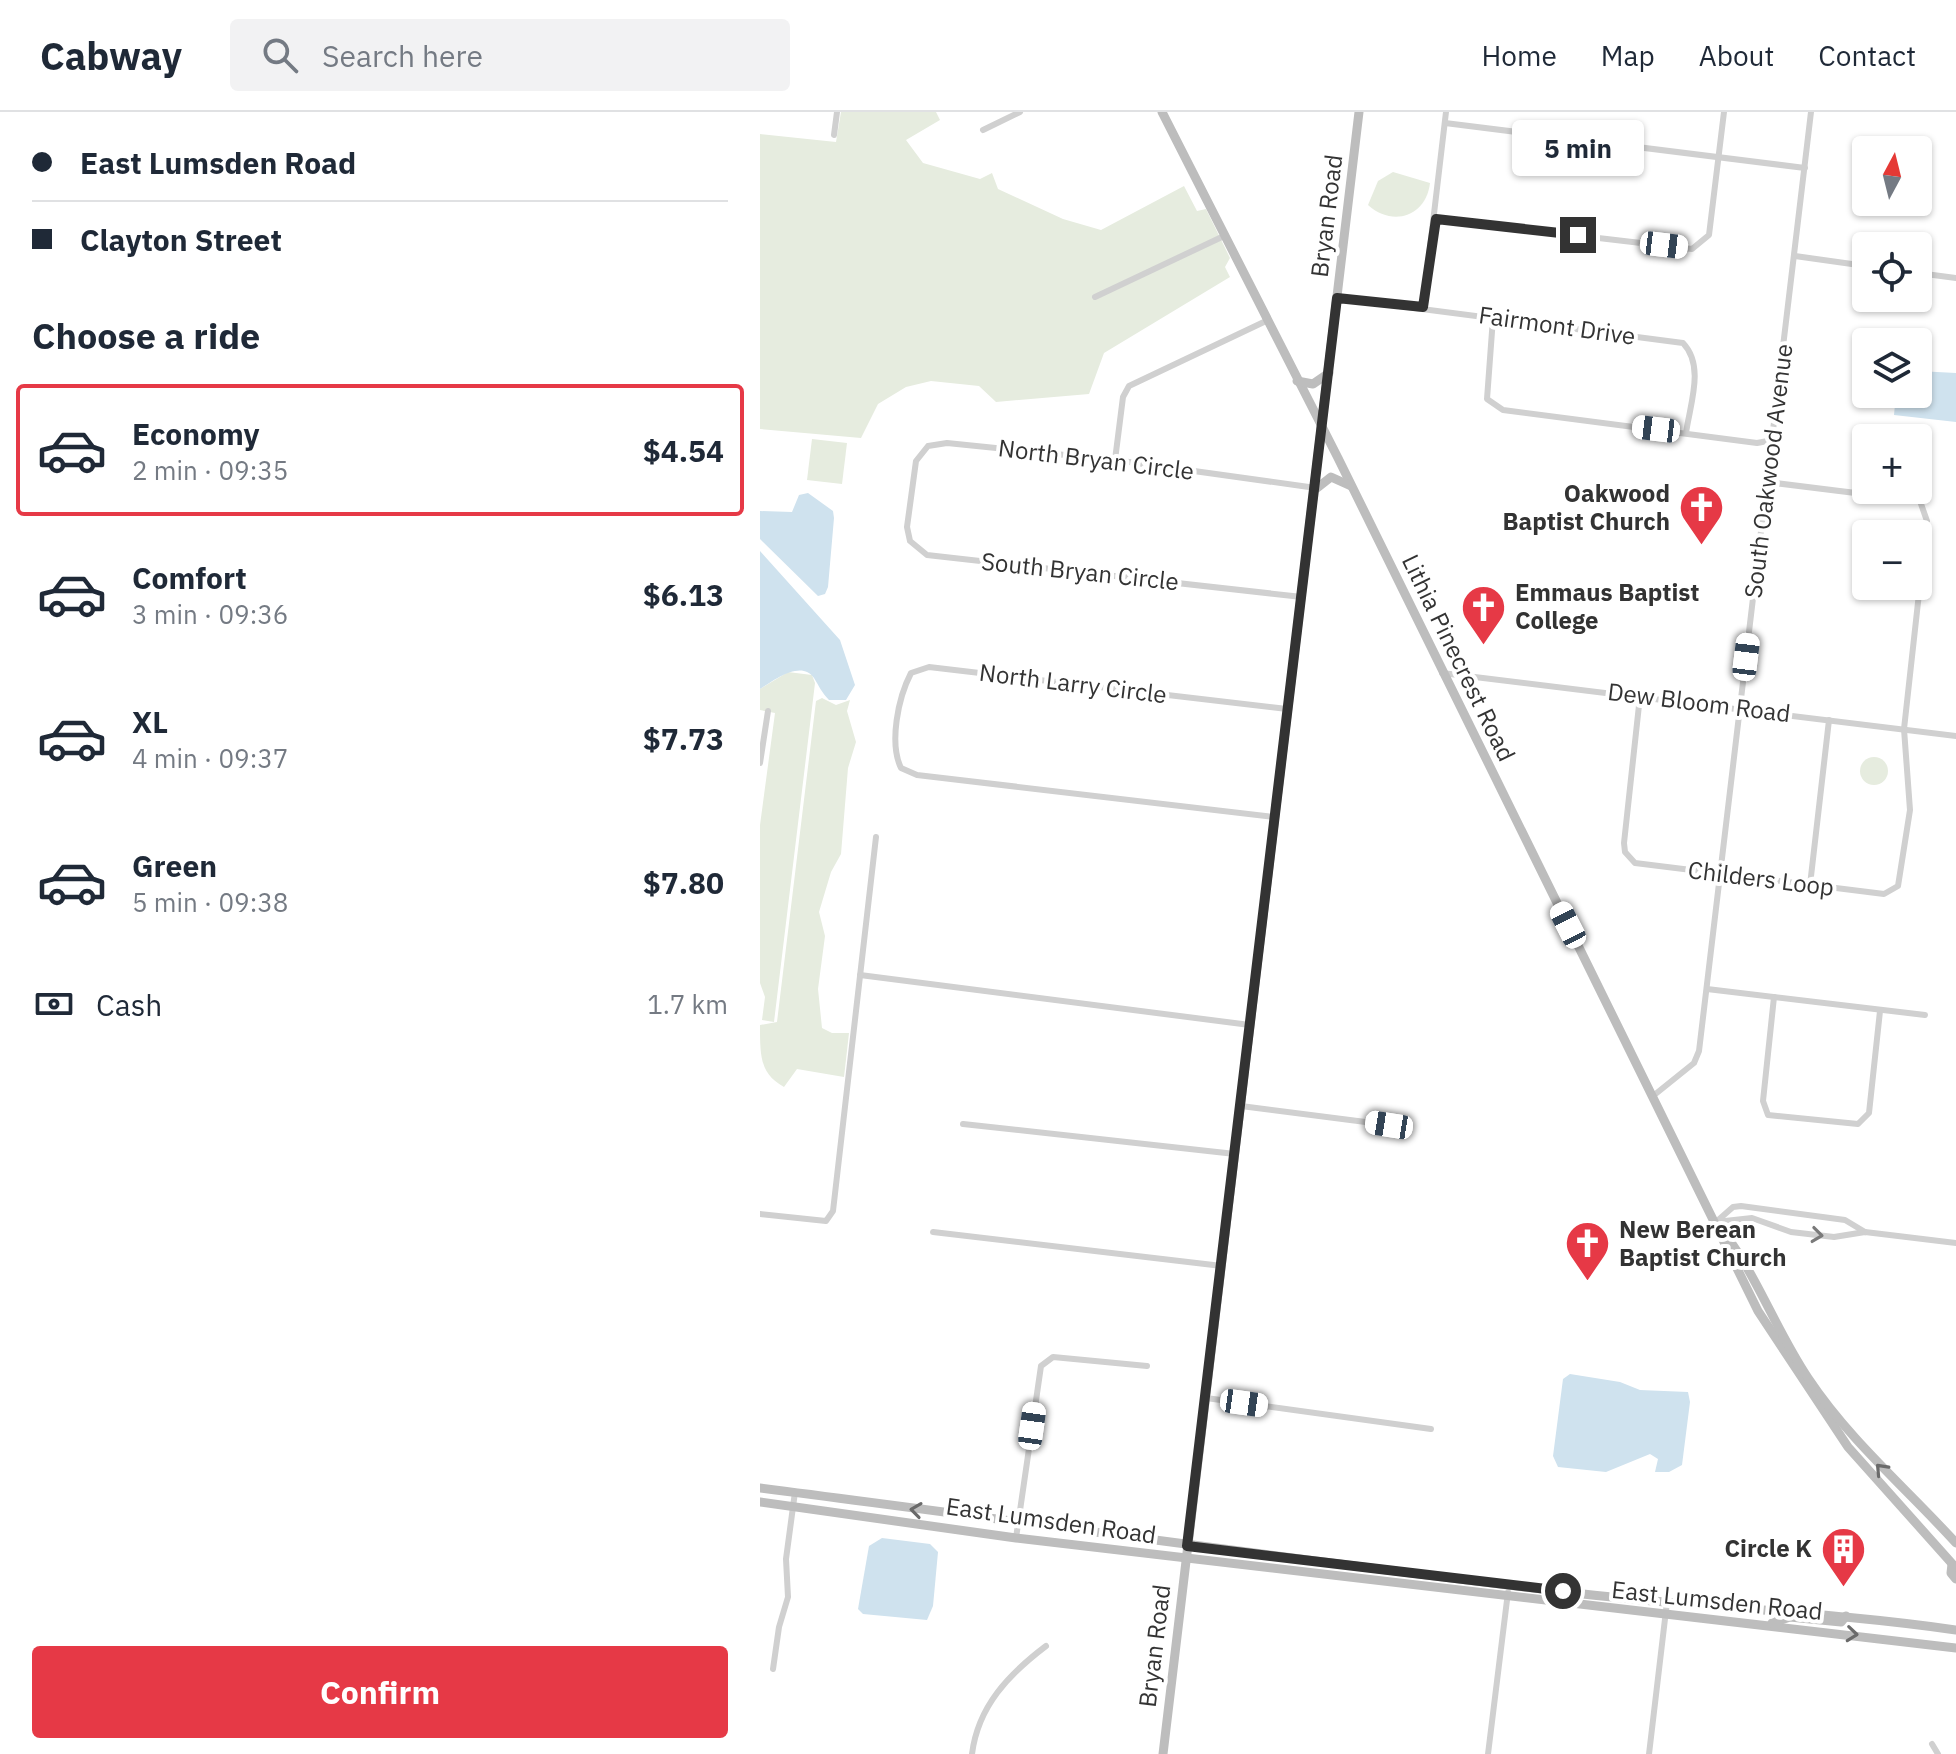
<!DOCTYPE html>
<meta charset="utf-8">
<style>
:root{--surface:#fff;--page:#f2f2f3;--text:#1f2937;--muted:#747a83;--line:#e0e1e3;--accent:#e63946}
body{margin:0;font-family:"IBM Plex Sans",sans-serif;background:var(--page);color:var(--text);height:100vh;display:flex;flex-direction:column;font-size:30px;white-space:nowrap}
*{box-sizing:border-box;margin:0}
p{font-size:26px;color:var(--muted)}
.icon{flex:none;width:44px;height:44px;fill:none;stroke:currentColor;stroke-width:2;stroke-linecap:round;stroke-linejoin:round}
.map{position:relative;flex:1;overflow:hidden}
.sheet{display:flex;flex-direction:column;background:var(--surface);width:760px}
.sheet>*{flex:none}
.hud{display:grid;align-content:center;height:176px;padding:0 32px;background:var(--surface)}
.needle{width:52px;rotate:7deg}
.fabs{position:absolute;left:1092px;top:24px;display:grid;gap:16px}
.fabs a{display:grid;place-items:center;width:80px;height:80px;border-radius:8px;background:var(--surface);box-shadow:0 2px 6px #0004;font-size:40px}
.end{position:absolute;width:36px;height:36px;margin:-18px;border:10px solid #333;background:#fff;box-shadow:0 0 0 4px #fff}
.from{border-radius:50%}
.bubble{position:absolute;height:56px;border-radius:8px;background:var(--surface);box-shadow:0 2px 6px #0004;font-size:26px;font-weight:700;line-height:56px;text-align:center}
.car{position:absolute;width:24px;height:48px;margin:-24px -12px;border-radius:10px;box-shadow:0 0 6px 2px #0007;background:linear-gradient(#fff 24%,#345 0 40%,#fff 0 76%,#345 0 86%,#fff 0)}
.hud b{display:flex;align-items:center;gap:28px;height:76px;font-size:30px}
.hud b+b{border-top:2px solid var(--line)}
.hud i{width:20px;height:20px;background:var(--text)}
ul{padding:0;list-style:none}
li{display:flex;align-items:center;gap:24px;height:132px;margin:0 16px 12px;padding:0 16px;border:4px solid transparent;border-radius:8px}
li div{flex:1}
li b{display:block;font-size:30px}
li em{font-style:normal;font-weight:700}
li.on{border-color:var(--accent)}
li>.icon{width:72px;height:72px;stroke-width:1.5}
h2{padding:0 32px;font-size:36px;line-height:96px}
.pay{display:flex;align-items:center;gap:20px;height:88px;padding:0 32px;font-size:30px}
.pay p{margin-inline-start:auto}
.button{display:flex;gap:16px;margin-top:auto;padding:16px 32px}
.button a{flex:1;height:92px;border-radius:8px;background:var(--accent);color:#fff;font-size:32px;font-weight:700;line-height:92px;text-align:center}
header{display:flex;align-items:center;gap:48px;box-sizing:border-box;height:112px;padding:0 40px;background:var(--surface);border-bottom:2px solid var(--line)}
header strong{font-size:38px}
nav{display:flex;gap:44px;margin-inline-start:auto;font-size:28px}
.search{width:560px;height:72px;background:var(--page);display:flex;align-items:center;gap:20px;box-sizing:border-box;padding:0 28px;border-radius:8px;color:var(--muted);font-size:30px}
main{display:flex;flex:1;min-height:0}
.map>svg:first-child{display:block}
.green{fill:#e6ecdf}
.water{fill:#cfe2ee}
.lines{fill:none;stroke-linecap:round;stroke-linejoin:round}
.street{stroke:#d0d0d0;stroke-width:6}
.secondary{stroke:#bdbdbd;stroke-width:9}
.oneway{stroke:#7a7a7a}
.oneway2{stroke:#6a6a6a}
.route{stroke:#333;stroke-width:10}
.labels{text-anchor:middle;stroke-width:8;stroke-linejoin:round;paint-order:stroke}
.street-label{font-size:24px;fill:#333;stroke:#fff}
.poi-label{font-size:24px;font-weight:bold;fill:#333;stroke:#fff;text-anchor:end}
</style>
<header>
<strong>Cabway</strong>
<div class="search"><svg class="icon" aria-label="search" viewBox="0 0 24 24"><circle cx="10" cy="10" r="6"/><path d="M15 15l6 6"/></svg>Search here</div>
<nav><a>Home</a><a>Map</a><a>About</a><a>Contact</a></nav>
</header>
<main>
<section class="sheet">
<div class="hud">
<b><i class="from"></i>East Lumsden Road</b>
<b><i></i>Clayton Street</b>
</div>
<h2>Choose a ride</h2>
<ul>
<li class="on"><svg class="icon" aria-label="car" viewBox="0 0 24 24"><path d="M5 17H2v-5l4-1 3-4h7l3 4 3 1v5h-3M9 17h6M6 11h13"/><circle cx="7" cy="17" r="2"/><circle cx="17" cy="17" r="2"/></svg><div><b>Economy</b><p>2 min · 09:35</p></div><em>$4.54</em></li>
<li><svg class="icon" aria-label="car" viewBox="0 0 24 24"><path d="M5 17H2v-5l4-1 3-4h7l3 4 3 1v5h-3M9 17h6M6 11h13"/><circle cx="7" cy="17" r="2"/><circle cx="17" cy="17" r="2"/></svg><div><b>Comfort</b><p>3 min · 09:36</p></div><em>$6.13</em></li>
<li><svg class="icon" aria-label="car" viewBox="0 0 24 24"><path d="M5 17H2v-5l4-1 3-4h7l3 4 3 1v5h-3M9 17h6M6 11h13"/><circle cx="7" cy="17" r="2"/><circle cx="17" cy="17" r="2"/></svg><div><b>XL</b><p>4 min · 09:37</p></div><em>$7.73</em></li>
<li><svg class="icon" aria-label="car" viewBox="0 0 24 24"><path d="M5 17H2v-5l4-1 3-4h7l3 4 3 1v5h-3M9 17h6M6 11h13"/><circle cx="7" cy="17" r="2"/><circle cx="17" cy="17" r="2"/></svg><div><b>Green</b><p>5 min · 09:38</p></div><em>$7.80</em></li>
</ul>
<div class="pay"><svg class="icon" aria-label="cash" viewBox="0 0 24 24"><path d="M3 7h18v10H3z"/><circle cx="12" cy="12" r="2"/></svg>Cash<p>1.7 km</p></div>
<div class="button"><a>Confirm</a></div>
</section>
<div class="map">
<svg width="1196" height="1642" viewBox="0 0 1196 1642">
<rect width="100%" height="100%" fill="#fff"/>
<!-- green -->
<g class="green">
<polygon points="81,0 176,0 180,8 146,28 163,51 220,67 232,61 238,77 303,107 341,118 424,74 437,99 446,97 470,146 465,155 470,165 344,241 329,282 236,290 219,274 171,269 146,275 118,292 101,326 0,317 0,22 76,30"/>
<path d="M633 60 670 71C666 105 632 115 608 93L618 69Z"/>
<polygon points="52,327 87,331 82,372 47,368"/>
<polygon points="28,560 52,563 55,571 14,910 2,908 5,885 0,871 0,713 15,601 0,598 0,577"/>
<path d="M62 586 76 593 90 588 87 599 96 630 88 656 81 742 71 760 59 800 65 824 58 877 62 916 72 921H89L84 965 37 957 24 975C0 962 0 944 0 913L17 910 56 589Z"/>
<circle cx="1114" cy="659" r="14"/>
</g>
<!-- water -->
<g class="water">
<polygon points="1158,259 1196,261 1196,310 1134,303 1136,282 1158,282"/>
<polygon points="48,381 73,399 74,406 68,475 65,482 58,484 0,427 0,399 32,400 39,383"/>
<path d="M0 439 80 528 95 573 86 588H69C62 581 59 574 54 566 41 547 13 569 0 577Z"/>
<polygon points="810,1262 860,1270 880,1278 928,1280 930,1290 922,1353 909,1360 895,1360 898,1347 890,1342 846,1360 798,1355 793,1344 803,1267"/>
<polygon points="122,1426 170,1432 178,1440 173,1494 167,1508 103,1502 98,1497 109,1434"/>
</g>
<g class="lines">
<!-- street -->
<g class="street">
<polyline points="685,11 1045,56"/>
<polyline points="223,18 260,0"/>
<polyline points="74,23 77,0"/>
<polyline points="676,107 932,137 949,123 964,0"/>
<polyline points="1035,144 1106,154"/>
<polyline points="1158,161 1196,166"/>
<polyline points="335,185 464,124"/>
<path d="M577 186 923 231C945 254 930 292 926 321"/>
<polyline points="663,195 686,0"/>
<polyline points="733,206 727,287 743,298 997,331 1013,328"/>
<polyline points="355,348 363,285 369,274 506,209"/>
<polyline points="542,485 167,443 150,429 147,415 156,349 168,334 187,331 355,348 556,376"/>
<polyline points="682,561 1196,624"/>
<polyline points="880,584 864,731 865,740 875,751 1124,782 1138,774 1150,698 1144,617 1167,409 1160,389 1007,370"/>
<polyline points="0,651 8,599"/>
<path d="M514 705 157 663 141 656C129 631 138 586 151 561L169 555 527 597"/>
<polyline points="1050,773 1069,608"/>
<polyline points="100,863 490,913"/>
<polyline points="947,877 1165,903"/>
<polyline points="1014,885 1003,989 1008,1003 1098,1012 1109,1001 1120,899"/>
<polyline points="893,984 934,951 939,939 1051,0"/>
<polyline points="481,994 629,1013"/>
<polyline points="203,1012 475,1042"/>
<polyline points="0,1102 66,1109 73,1099 116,725"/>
<polyline points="956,1110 992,1106 1031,1120 1074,1125 1105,1120 1196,1131"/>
<polyline points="956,1110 973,1095 981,1094 1085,1108 1105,1120"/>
<polyline points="173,1120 462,1154"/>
<polyline points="446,1286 671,1317"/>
<polyline points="256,1426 281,1254 293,1245 387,1254"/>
<polyline points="13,1557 19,1515 28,1485 26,1447 35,1380"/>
<polyline points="1172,1632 1178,1642"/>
<path d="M212 1642C218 1594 249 1562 286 1534"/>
<polyline points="728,1642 748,1480"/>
<polyline points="889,1642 907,1490"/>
</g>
<!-- secondary -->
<g class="secondary">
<polyline points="402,0 578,346 998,1199 1088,1335 1196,1456"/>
<polyline points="537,269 553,272 569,261"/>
<polyline points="557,376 571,365 591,374"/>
<path d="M965 1122C998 1166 1017 1220 1048 1266 1090 1329 1146 1376 1196 1431"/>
<path d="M0 1376C274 1411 548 1450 823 1482 947 1496 1072 1500 1196 1518"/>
<polyline points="0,1390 256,1426 1196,1536"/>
<polyline points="1192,1452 1191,1461 1196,1467"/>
<polyline points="1012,1511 1030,1505 1081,1510 1086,1504"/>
<polyline points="403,1642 599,0"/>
</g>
</g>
<!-- one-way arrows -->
<defs><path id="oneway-chevron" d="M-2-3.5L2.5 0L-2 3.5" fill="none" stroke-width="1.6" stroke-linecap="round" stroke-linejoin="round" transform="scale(2)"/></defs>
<use class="oneway" href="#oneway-chevron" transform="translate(1057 1123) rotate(7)"/>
<g class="oneway2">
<use href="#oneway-chevron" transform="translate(1121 1357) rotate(-133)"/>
<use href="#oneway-chevron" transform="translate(156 1398) rotate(-172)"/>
<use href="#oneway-chevron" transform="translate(1092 1522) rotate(6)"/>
</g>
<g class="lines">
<!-- route -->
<polyline class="route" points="803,1479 427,1434 577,186 663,195 676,107 818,123"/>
</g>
<!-- icons -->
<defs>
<symbol id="church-pin" viewBox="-11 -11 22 30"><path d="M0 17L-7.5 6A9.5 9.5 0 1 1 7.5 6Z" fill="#e63946" stroke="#fff"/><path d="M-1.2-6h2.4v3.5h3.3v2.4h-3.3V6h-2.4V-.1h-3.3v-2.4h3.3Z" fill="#fff"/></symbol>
<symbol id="building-pin" viewBox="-11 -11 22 30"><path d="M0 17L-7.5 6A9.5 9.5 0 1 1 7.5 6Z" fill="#e63946" stroke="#fff"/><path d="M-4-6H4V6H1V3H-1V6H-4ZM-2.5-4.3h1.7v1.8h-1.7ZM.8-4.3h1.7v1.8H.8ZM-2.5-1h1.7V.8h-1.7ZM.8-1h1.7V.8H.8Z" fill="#fff"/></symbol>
</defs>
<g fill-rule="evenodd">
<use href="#church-pin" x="916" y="370" width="51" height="69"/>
<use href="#church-pin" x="698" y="470" width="51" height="69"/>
<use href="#church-pin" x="802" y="1106" width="51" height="69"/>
<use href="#building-pin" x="1058" y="1412" width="51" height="69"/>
</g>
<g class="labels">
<!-- street labels -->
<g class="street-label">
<text transform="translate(567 104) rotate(-83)" y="8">Bryan Road</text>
<text transform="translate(797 214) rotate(8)" y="8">Fairmont Drive</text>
<text transform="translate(336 348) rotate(7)" y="8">North Bryan Circle</text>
<text transform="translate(1009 359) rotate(-83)" y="8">South Oakwood Avenue</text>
<text transform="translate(320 460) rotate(6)" y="8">South Bryan Circle</text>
<text transform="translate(698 546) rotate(64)" y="8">Lithia Pinecrest Road</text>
<text transform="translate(313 572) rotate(7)" y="8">North Larry Circle</text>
<text transform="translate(939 591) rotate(7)" y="8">Dew Bloom Road</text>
<text transform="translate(1001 767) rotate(7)" y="8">Childers Loop</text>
<text transform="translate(291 1409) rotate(8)" y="8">East Lumsden Road</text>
<text transform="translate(957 1489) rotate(6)" y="8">East Lumsden Road</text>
<text transform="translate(395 1534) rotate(-83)" y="8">Bryan Road</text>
</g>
<!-- poi labels -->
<g class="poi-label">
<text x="910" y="390">Oakwood<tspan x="910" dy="28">Baptist Church</tspan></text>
<text x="755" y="489" text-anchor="start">Emmaus Baptist<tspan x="755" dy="28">College</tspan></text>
<text x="859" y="1126" text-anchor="start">New Berean<tspan x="859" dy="28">Baptist Church</tspan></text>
<text x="1052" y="1445">Circle K</text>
</g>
</g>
</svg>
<div class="fabs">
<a><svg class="needle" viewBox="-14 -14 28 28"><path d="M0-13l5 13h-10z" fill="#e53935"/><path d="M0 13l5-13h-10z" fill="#747a83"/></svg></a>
<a><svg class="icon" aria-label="locate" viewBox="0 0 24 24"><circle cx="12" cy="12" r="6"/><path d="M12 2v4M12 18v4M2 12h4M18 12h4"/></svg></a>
<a><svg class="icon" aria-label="layers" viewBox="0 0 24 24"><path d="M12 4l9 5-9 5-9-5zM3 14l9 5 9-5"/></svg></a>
<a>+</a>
<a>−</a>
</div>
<i class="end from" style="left:803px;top:1479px"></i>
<i class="end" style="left:818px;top:123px"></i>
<div class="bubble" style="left:752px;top:8px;width:132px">5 min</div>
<i class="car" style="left:904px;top:133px;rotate:97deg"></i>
<i class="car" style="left:896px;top:317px;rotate:277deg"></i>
<i class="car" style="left:986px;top:545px;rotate:7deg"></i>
<i class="car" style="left:808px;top:813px;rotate:333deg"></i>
<i class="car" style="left:629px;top:1013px;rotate:279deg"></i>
<i class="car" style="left:484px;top:1291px;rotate:98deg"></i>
<i class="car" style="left:272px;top:1314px;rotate:8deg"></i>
</div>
</main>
